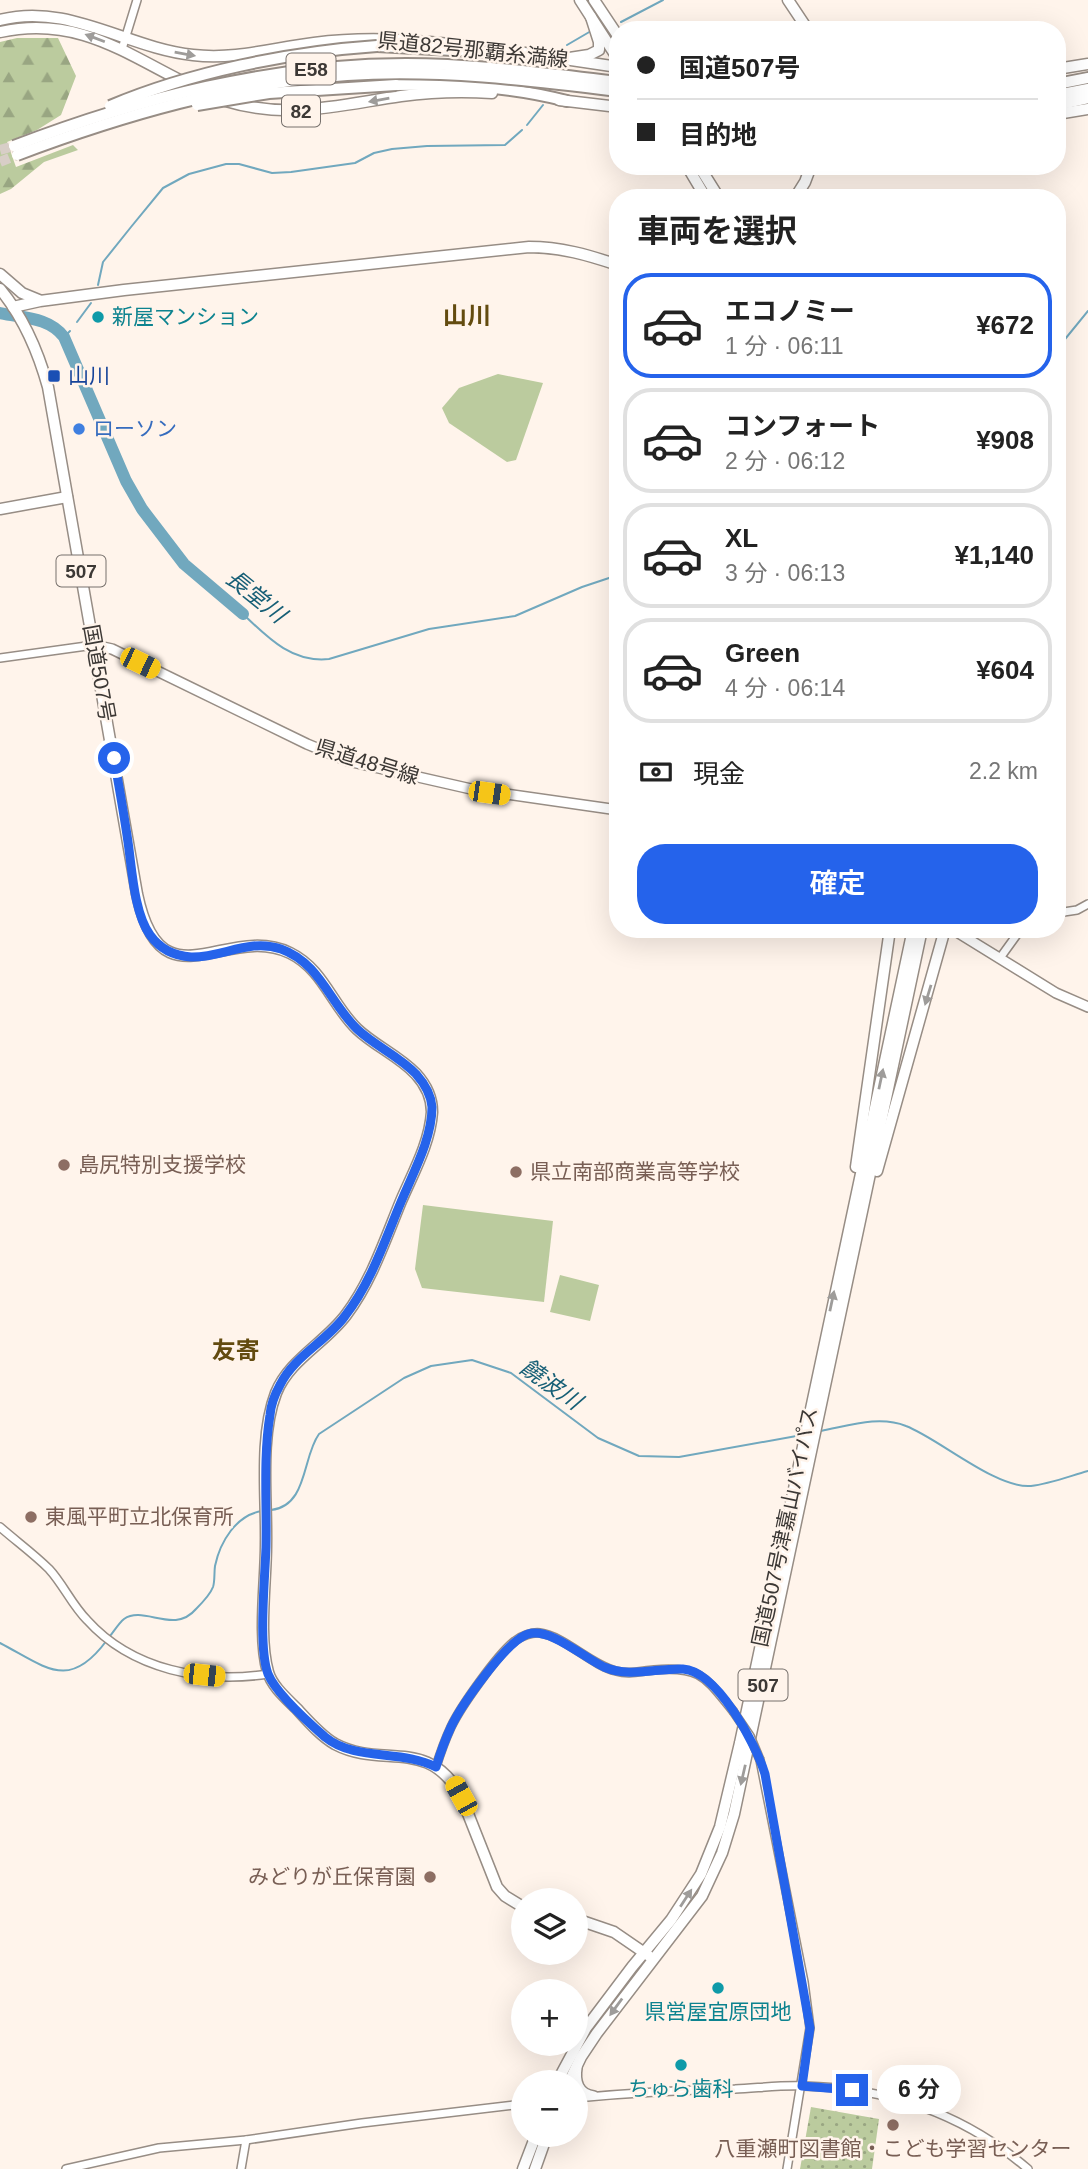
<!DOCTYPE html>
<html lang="ja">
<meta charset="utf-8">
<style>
:root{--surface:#fff;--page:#f6f6f6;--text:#222;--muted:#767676;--line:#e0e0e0;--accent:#2563eb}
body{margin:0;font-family:Helvetica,"Noto Sans JP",sans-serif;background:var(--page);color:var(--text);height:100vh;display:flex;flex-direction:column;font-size:26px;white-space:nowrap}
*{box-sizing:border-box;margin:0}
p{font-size:23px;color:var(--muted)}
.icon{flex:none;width:38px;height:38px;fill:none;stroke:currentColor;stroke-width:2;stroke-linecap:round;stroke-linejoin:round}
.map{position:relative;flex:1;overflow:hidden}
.side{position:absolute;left:609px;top:189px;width:457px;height:749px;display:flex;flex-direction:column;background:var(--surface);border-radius:28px;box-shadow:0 7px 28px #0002}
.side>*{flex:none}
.guide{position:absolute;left:609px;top:21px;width:457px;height:154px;border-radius:28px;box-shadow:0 7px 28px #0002;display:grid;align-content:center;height:154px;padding:0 28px;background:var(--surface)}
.buttons{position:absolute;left:511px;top:1888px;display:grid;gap:14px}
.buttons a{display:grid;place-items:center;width:77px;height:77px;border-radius:50%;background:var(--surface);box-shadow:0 7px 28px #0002;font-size:35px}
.end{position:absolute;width:32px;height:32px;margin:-16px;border:9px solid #2563eb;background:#fff;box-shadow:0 0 0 4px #fff}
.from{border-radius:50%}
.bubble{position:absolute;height:49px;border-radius:24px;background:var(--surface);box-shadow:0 7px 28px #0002;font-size:23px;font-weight:600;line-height:49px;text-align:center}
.car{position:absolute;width:21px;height:42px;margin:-21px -10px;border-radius:9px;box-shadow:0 0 5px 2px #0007;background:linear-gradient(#f5c518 24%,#345 0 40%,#f5c518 0 76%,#345 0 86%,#f5c518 0)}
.guide b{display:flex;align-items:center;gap:24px;height:66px;font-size:26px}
.guide b+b{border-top:2px solid var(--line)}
.guide i{width:18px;height:18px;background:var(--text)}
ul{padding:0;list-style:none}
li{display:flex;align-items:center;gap:21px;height:105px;margin:0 14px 10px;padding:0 14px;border:4px solid var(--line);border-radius:28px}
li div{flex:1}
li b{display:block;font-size:26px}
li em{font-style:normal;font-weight:600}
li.on{border-color:var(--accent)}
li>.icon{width:63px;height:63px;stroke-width:1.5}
h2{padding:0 28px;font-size:32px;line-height:84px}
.pay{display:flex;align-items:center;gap:18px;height:77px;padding:0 28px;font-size:26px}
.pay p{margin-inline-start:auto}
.action{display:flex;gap:14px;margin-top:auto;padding:14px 28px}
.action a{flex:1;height:80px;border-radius:28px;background:var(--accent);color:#fff;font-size:28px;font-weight:600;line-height:80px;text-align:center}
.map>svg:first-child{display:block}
.forest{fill:url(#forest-firs)}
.park{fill:url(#park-dots)}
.pitch{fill:#bbcb9e}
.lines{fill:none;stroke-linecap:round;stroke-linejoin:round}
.stream{stroke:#71a8be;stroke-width:2}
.river{stroke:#71a8be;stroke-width:12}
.motorway-tunnel{stroke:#d8cec7;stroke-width:10;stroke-dasharray:10 5;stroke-linecap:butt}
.tertiary-casing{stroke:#978d85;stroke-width:10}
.secondary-casing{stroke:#978d85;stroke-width:12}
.primary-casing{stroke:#978d85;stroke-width:13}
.trunk-casing{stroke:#978d85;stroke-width:13}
.motorway-casing{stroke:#978d85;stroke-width:14}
.tertiary{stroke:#fff;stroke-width:7}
.secondary{stroke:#fff;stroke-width:9}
.primary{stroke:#fff;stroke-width:10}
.trunk{stroke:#fff;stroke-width:10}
.motorway{stroke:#fff;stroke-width:10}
.tertiary-bridge-casing{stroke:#978d85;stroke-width:10;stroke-linecap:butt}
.motorway-bridge-casing{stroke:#978d85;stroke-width:14;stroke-linecap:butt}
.tertiary-bridge{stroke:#fff;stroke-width:7}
.motorway-bridge{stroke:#fff;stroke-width:10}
.oneway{fill:#9e9c9a}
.route{stroke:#2563eb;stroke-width:9}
.culture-dot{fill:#0f9aa8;stroke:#fff4eb;stroke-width:2.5}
.transit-dot{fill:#1a4fb4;stroke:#fff4eb;stroke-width:2.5}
.shop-dot{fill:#3f7fe0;stroke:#fff4eb;stroke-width:2.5}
.education-dot{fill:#8d6e63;stroke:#fff4eb;stroke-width:2.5}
.labels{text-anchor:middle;stroke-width:5;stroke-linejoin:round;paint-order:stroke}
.shield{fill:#fff4eb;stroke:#76706c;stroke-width:2}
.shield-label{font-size:19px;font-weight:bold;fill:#3c3835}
.street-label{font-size:21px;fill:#3c3835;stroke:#fff4eb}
.culture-label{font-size:21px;fill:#0d838f;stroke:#fff4eb}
.transit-label{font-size:21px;fill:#164399;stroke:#fff4eb;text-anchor:start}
.shop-label{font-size:21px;fill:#366cbe;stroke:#fff4eb;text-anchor:start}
.education-label{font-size:21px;fill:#785e54;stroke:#fff4eb;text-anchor:start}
.water-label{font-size:23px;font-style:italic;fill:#175f76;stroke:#fff4eb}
.quarter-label{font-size:24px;font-weight:bold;fill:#634b0f;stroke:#fff4eb}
</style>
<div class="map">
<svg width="1088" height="2169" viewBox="0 0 1088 2169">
<defs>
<pattern id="forest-firs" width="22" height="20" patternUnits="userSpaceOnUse" patternTransform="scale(1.75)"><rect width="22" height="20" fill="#bbcb9e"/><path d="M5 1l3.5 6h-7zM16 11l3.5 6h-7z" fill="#99a682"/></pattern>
<pattern id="park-dots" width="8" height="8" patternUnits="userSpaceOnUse" patternTransform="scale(1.75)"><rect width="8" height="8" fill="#bbcb9e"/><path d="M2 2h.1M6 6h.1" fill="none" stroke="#99a682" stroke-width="1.8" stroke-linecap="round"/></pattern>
</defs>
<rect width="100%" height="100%" fill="#fff4eb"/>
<!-- forest -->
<polygon class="forest" points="17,38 58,38 76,76 61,115 37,130 7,142 16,167 73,145 78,150 44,162 11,189 0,194 0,42"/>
<!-- park -->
<polygon class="park" points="811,2107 879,2119 872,2169 800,2169"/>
<!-- pitch -->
<g class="pitch">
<polygon points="498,374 543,383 516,460 507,462 449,423 442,408 459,388"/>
<polygon points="423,1205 553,1221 544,1302 422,1288 415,1269"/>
<polygon points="560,1275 599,1285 590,1321 550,1312"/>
</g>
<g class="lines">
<!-- stream -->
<g class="stream">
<polyline points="621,22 663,0"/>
<polyline points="567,45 591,31"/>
<polyline points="527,125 543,105"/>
<polyline points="98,285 103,262 131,227 163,188 189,174 226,164 239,164 272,173 291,172 355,163 374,153 392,149 427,146 505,145 522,130"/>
<polyline points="77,322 91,303"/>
<polyline points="64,337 70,331"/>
<polyline points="1057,349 1088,311"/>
<path d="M243 614C268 638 292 663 329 659L429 629 515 616 582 587 618 575"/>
<path d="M821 1431C848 1426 879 1415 906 1426 938 1438 996 1489 1031 1486 1049 1484 1070 1476 1088 1471"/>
<path d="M271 1510C308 1506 302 1457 319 1434L404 1378 431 1366 472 1360 511 1373 598 1438 639 1456 679 1457 802 1435"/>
<path d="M110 1636C114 1631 119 1623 124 1619 144 1605 174 1635 196 1609 202 1603 210 1595 213 1587 215 1581 214 1573 215 1566 220 1542 236 1515 262 1511"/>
<path d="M0 1643C46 1667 69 1692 107 1640"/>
</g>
<!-- river -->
<path class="river" d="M0 313C23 318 49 317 64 337L126 481 142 509 184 564 243 614"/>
<!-- motorway-tunnel -->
<g class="motorway-tunnel">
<polyline points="0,150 14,146"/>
<polyline points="0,162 17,155"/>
</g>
<defs>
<g id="tertiary">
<polyline points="122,49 137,0"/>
<polyline points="0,658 94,645"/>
<polyline points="1057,913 1077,910 1088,904"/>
<polyline points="1000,958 1021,929"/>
<path d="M0 1527C16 1541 34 1554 49 1569 63 1584 72 1605 87 1620 132 1670 204 1684 268 1674"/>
<polyline points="760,1760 804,1982 810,2028 787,2169"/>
<path d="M436 1767C440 1754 445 1740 451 1727 461 1706 498 1654 515 1641 521 1636 532 1632 540 1633 564 1636 591 1665 616 1671 629 1675 641 1671 654 1670 701 1666 705 1677 733 1711"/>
<path d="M578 2068C576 2081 579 2093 594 2095"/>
<path d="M576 2098C629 2093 681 2090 735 2089 758 2088 781 2085 804 2086 888 2088 963 2113 1028 2169"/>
<polyline points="66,2169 159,2148 246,2140 362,2123 523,2104"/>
<polyline points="241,2169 246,2140"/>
</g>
<g id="secondary">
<polyline points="94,645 112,649 307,744 348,761 471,789 618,810"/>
<polyline points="952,929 1056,993 1088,1007"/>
</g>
<g id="primary">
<polyline points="788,0 808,30"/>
<path d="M0 20C68 2 127 48 193 55 235 60 273 48 314 43 368 36 421 40 475 47"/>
<path d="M0 32C82 14 132 59 202 91"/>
<polyline points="524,53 618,67"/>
<polyline points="1057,69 1088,64"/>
<polyline points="559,100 618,107"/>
<path d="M226 101C288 120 339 105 401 96 431 92 462 91 492 93"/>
<polyline points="1057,114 1088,109"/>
<polyline points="795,198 805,182 811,166"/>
<polyline points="0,274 22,293 39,300"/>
<path d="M13 307 40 301 124 290 529 247C561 247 588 255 618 265"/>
<polyline points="0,509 67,497"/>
</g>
<g id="trunk">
<polyline points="580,0 618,59"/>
<polyline points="594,0 618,36"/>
<polyline points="563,59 589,55 599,50 599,42 591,17"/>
<polyline points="687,166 706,198"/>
<polyline points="699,166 719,198"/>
<path d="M0 289C24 318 38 351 48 387L137 894C161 1009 226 922 290 953 323 969 332 1005 357 1029 375 1046 399 1056 416 1074 426 1085 432 1097 432 1112 430 1143 413 1173 401 1201 385 1240 371 1282 346 1315 325 1343 289 1360 276 1393 259 1437 267 1498 266 1545 266 1582 258 1637 268 1672 272 1686 286 1698 297 1709 308 1721 321 1736 335 1744 382 1769 428 1736 461 1796L497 1887 505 1896 523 1907"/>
<polyline points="856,1167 890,929"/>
<polyline points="877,1171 945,929"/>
<polyline points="576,1919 614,1932 649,1956"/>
<polyline points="557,2082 586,2028 632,1967 671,1920 701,1874 720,1827 740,1743 913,929"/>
<polyline points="569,2082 581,2057 597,2033 702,1896 722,1853 734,1814 922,929"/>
<polyline points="523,2169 536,2135"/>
<polyline points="535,2169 547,2135"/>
</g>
<g id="motorway">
<polyline points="377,46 531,54"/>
<polyline points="1057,84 1088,78"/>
<path d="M396 85C456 84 508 86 567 101"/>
<polyline points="1057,95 1088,89"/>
<polyline points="1057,105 1088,98"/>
</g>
</defs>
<!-- tertiary casing -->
<use href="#tertiary" class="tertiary-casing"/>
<!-- secondary casing -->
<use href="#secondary" class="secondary-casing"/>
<!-- primary casing -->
<use href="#primary" class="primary-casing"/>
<!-- trunk casing -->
<use href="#trunk" class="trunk-casing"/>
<!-- motorway casing -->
<use href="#motorway" class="motorway-casing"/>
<!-- tertiary -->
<use href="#tertiary" class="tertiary"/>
<!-- secondary -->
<use href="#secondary" class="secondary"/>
<!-- primary -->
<use href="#primary" class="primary"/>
<!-- trunk -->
<use href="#trunk" class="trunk"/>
<!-- motorway -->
<use href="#motorway" class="motorway"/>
<defs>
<polyline id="tertiary-bridge" points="733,1711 750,1736 760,1760"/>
<g id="motorway-bridge">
<polyline points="197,105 269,93 396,85"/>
<path d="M110 106C191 72 289 52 377 46"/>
<path d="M14 146C140 98 270 64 406 64 477 64 547 74 618 82"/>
<path d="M17 155C123 115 234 83 347 75 438 69 528 80 618 91"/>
</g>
</defs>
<!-- tertiary-bridge casing -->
<use href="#tertiary-bridge" class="tertiary-bridge-casing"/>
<!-- motorway-bridge casing -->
<use href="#motorway-bridge" class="motorway-bridge-casing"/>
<!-- tertiary-bridge -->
<use href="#tertiary-bridge" class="tertiary-bridge"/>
<!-- motorway-bridge -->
<use href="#motorway-bridge" class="motorway-bridge"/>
</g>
<!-- one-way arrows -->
<defs><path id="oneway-solid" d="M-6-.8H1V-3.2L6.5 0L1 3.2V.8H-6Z" transform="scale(1.75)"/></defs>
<g class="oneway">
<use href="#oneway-solid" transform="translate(95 38) rotate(-159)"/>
<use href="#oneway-solid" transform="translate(185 54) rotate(10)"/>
<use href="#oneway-solid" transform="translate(379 100) rotate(170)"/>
<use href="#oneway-solid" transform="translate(928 995) rotate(107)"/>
<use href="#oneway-solid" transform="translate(881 1079) rotate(-78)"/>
<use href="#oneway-solid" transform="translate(832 1301) rotate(-78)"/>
<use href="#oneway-solid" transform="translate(743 1775) rotate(103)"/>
<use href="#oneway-solid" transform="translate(686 1898) rotate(-57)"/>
<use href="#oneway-solid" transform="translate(616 2007) rotate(126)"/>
</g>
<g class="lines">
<!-- route -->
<path class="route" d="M114 758C119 786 124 814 128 842 132 869 134 913 150 935 160 949 175 956 191 957 222 958 249 938 281 949 320 963 329 1002 357 1029 375 1046 399 1056 416 1074 424 1083 431 1094 432 1107 432 1139 413 1173 401 1202 385 1240 371 1283 345 1316 327 1341 294 1356 280 1385 275 1394 271 1404 270 1415 263 1458 267 1503 266 1547 265 1578 258 1647 268 1674 276 1693 309 1723 325 1737 356 1762 401 1749 436 1767 440 1754 445 1740 451 1727 461 1706 506 1641 528 1634 550 1627 584 1658 604 1667 630 1678 656 1668 683 1669 717 1671 756 1744 765 1774L810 2028 802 2086 852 2090"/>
</g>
<!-- markers -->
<g class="culture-dot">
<circle cx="98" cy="317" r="7"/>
<circle cx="718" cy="1988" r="7"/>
<circle cx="681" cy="2065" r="7"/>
</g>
<rect class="transit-dot" x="47" y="369" width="14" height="14" rx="3.5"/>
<circle class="shop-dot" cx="79" cy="429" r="7"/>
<g class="education-dot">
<circle cx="64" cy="1165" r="7"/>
<circle cx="516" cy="1172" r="7"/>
<circle cx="31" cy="1517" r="7"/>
<circle cx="430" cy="1877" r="7"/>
<circle cx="893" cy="2125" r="7"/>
</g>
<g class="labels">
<!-- shield labels -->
<g class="shield">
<rect x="286.5" y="53.5" width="49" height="31" rx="5"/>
<rect x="282" y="95.5" width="38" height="31" rx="5"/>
<rect x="56.5" y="555.5" width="49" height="31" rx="5"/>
<rect x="738.5" y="1669.5" width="49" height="31" rx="5"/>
</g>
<g class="shield-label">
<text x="311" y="76">E58</text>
<text x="301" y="118">82</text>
<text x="81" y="578">507</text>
<text x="763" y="1692">507</text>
</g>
<!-- street labels -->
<g class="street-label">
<text transform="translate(473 50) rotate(6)" y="7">県道82号那覇糸満線</text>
<text transform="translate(99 673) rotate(80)" y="7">国道507号</text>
<text transform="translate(367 762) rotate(17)" y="7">県道48号線</text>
<text transform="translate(785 1527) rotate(-78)" y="7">国道507号津嘉山バイパス</text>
</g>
<!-- culture labels -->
<g class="culture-label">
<text x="112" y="324" text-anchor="start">新屋マンション</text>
<text x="718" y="2019">県営屋宜原団地</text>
<text x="681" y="2096">ちゅら歯科</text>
</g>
<!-- transit labels -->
<g class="transit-label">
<text x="68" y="383">山川</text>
</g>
<!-- shop labels -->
<g class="shop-label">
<text x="93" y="436">ローソン</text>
</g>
<!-- education labels -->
<g class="education-label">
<text x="78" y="1172">島尻特別支援学校</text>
<text x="530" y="1179">県立南部商業高等学校</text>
<text x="45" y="1524">東風平町立北保育所</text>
<text x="416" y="1884" text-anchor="end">みどりが丘保育園</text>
<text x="893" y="2156" text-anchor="middle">八重瀬町図書館・こども学習センター</text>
</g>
<!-- water labels -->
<g class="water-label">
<text transform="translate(256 596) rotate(39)" y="8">長堂川</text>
<text transform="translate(551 1384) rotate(35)" y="8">饒波川</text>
</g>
<!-- quarter labels -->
<g class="quarter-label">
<text x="467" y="324">山川</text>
<text x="236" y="1359">友寄</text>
</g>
</g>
</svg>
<div class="buttons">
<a><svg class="icon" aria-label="layers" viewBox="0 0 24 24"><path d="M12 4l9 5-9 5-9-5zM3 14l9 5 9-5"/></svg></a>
<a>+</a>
<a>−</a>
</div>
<i class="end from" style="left:114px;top:758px"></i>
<i class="end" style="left:852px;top:2090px"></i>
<div class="bubble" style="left:877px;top:2065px;width:84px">6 分</div>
<i class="car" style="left:140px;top:663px;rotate:116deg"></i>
<i class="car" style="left:489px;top:793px;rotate:98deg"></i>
<i class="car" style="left:204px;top:1675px;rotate:96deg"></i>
<i class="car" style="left:461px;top:1796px;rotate:331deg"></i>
<div class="guide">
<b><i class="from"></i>国道507号</b>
<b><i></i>目的地</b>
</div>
<section class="side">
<h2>車両を選択</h2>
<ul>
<li class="on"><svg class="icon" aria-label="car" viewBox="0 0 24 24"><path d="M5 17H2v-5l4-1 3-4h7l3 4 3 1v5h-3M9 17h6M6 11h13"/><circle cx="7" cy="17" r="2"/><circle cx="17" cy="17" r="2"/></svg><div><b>エコノミー</b><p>1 分 · 06:11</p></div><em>¥672</em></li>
<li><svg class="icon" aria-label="car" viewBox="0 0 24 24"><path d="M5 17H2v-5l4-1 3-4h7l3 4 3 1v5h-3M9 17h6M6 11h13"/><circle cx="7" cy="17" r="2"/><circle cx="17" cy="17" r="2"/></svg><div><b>コンフォート</b><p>2 分 · 06:12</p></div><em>¥908</em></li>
<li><svg class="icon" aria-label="car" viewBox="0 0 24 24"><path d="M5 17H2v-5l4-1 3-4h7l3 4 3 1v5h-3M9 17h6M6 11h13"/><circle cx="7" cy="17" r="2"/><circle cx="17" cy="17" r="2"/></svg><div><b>XL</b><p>3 分 · 06:13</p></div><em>¥1,140</em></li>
<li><svg class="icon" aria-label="car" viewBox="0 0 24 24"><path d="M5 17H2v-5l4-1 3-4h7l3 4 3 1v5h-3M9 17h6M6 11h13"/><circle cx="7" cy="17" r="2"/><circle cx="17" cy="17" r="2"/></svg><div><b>Green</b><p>4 分 · 06:14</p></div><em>¥604</em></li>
</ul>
<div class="pay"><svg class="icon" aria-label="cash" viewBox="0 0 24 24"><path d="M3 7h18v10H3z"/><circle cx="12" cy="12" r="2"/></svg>現金<p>2.2 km</p></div>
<div class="action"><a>確定</a></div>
</section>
</div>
